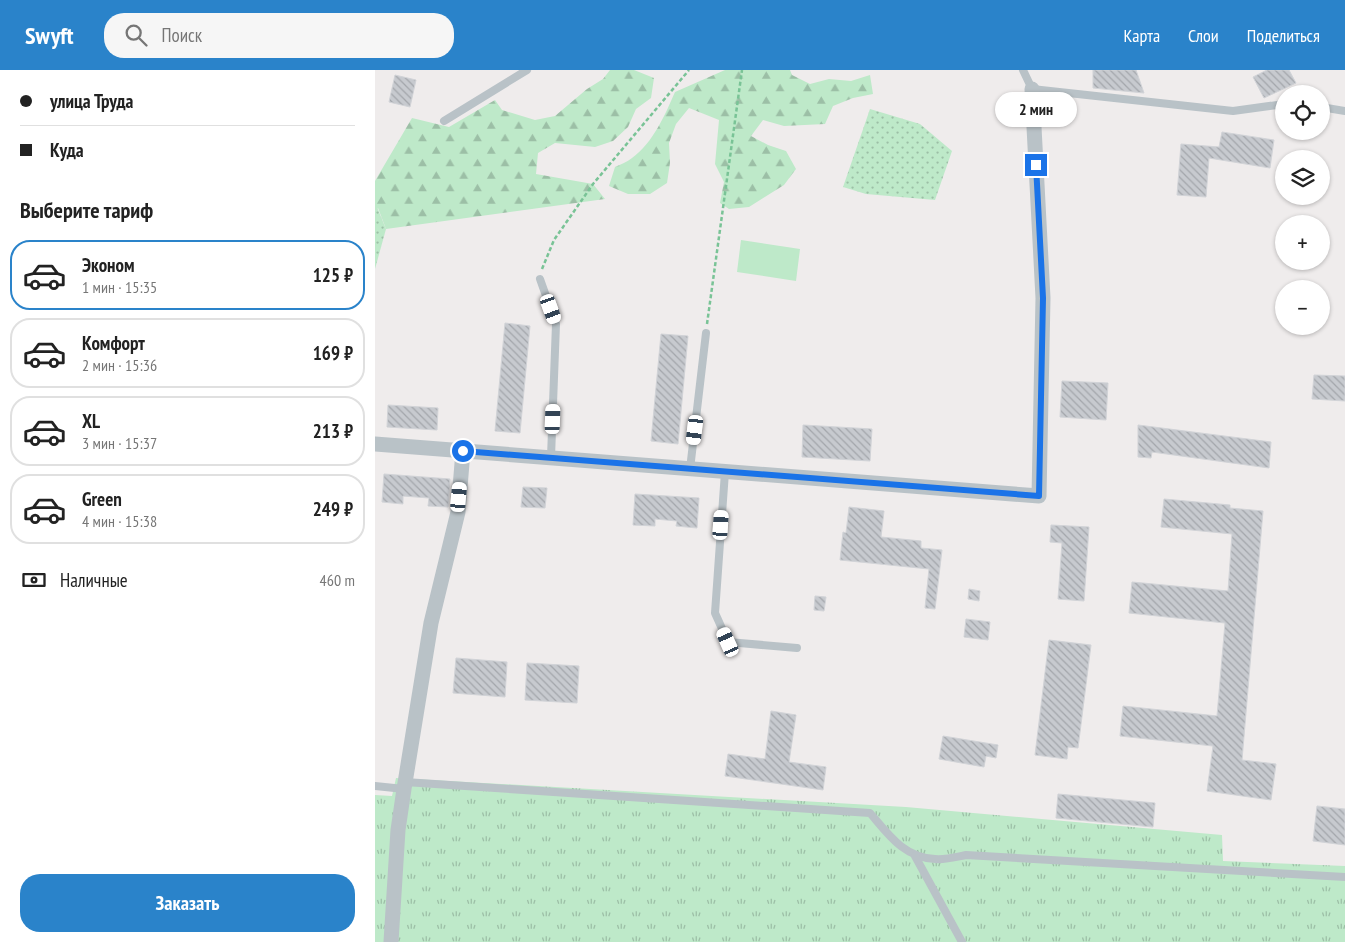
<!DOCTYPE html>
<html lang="ru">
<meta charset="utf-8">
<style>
:root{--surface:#fff;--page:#f6f6f6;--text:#222;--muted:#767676;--line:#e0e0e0;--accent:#2a83ca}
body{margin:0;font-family:"PT Sans Narrow",sans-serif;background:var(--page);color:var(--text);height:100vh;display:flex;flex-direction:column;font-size:19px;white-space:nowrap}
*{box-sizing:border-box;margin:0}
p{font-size:16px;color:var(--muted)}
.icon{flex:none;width:28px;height:28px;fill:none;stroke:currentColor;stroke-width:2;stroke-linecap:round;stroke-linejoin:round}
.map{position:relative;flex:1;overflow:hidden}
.drawer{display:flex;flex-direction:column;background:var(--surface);width:375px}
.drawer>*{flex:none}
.banner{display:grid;align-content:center;height:110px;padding:0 20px;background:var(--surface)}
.buttons{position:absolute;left:900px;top:15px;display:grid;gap:10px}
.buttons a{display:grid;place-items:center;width:55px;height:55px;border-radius:50%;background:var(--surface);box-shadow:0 1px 4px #0004;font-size:25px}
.end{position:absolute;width:22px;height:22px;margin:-11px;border:6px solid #1a73e8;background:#fff;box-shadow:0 0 0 2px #fff}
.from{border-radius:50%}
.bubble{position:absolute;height:35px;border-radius:18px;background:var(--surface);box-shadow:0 1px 4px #0004;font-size:16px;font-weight:600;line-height:35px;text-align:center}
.car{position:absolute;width:15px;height:30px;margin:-15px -8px;border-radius:6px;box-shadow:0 0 4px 1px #0007;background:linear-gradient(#fff 24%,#345 0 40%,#fff 0 76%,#345 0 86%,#fff 0)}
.banner b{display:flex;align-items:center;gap:18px;height:48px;font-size:19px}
.banner b+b{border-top:1px solid var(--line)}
.banner i{width:12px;height:12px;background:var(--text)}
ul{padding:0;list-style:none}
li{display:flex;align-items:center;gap:15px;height:70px;margin:0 10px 8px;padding:0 10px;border:2px solid var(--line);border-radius:20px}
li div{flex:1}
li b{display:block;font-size:19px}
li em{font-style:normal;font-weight:600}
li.current{border-color:var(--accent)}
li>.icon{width:45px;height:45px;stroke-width:1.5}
h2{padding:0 20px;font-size:22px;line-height:60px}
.pay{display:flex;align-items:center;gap:12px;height:55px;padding:0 20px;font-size:19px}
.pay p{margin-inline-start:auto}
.cta{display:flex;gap:10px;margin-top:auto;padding:10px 20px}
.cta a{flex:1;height:58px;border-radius:20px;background:var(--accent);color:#fff;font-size:20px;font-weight:600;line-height:58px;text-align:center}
header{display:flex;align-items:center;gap:30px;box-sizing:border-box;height:70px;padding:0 25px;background:var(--accent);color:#fff}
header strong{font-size:24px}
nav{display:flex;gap:28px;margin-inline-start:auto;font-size:18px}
.search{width:350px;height:45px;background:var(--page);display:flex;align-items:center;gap:12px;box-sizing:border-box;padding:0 18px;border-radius:20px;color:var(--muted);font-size:19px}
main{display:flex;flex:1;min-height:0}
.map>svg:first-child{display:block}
.grass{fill:url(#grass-tufts)}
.forest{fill:url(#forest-firs)}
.garden{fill:url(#garden-dots)}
.pitch{fill:#bee9c9}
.building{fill:url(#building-back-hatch);stroke:#d1d3d7}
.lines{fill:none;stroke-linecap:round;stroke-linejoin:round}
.path{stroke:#79c396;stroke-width:2.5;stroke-dasharray:4 2.5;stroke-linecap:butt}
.lane{stroke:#b9c2c7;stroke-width:8}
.street{stroke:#b9c2c7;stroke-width:15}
.route{stroke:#1a73e8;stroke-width:6}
</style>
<header>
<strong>Swyft</strong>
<div class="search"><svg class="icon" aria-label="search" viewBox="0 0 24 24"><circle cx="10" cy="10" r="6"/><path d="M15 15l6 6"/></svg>Поиск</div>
<nav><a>Карта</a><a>Слои</a><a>Поделиться</a></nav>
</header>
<main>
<section class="drawer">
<div class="banner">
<b><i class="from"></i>улица Труда</b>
<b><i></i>Куда</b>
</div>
<h2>Выберите тариф</h2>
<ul>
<li class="current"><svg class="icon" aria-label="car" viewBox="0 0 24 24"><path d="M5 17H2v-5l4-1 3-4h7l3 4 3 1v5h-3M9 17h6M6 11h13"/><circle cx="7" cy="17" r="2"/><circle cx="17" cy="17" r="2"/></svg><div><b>Эконом</b><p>1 мин · 15:35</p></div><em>125 ₽</em></li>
<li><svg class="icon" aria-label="car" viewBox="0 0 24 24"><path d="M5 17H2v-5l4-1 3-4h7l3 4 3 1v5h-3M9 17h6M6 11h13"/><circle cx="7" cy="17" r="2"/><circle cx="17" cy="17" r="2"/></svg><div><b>Комфорт</b><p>2 мин · 15:36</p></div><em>169 ₽</em></li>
<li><svg class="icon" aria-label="car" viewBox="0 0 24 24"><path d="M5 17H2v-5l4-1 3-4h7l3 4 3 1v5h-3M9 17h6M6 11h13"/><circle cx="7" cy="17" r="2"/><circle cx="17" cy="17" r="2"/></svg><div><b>XL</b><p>3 мин · 15:37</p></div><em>213 ₽</em></li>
<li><svg class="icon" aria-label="car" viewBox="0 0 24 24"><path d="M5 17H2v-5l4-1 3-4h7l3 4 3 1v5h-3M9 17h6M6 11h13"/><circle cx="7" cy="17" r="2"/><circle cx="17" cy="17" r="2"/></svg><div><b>Green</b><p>4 мин · 15:38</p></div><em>249 ₽</em></li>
</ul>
<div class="pay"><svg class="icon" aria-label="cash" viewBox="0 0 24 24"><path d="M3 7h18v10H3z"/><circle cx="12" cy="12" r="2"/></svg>Наличные<p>460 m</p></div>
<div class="cta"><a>Заказать</a></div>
</section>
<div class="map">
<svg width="970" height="872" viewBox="0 0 970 872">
<defs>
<pattern id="grass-tufts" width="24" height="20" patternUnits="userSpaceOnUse" patternTransform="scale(1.25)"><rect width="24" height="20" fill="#bee9c9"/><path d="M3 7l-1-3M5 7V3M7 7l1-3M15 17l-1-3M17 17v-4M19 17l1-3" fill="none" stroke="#9cbfa6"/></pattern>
<pattern id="forest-firs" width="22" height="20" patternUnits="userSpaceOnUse" patternTransform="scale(1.25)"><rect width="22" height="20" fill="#bee9c9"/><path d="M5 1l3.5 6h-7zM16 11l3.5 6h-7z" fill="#9cbfa6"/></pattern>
<pattern id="garden-dots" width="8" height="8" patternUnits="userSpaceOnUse" patternTransform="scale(1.25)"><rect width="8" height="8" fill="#bee9c9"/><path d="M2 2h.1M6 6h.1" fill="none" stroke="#9cbfa6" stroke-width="1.8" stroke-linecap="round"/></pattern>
<pattern id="building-back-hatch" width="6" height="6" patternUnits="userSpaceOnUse" patternTransform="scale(1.25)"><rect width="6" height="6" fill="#c7cacf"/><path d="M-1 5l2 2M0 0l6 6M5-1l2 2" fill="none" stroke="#a3a6ab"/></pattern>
</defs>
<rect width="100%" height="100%" fill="#efecec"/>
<!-- grass -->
<polygon class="grass" points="21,708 531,737 847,765 848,791 970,796 970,872 0,872 0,725 17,726"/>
<!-- forest -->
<g class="forest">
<polygon points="235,0 259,0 279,8 276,28 261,39 253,57 238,71 220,77 180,73 163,83 161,104 218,114 230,129 11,159 3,138 0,141 0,111 37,48 74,57 120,30 127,40 160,50 180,46 212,19 228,9"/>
<path d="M350 0H415L417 5 435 14 454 9 476 11 495 5 498 24 478 28 458 36 450 54 409 56 388 50 376 66 393 75 411 81 421 99 409 115 374 137 354 139 345 133 349 112 340 94 344 50 314 38 301 54 294 73 295 93 292 113 275 124H253L234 116 240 97C246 94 252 92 257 88 278 73 290 45 300 22Z"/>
</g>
<!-- garden -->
<g class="garden">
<polygon points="495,39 545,54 577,81 560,130 491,124 468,117"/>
<polygon points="2,137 11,159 0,199 0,141"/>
</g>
<!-- pitch -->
<polygon class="pitch" points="366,170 425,179 421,211 362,202"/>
<!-- building -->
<g class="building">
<polygon points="718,0 761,0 769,23 718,18"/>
<polygon points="892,0 914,0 921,13 889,28 878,7"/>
<polygon points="20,5 41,10 35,37 14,32"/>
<polygon points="847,62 899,70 895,98 834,88 831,127 802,125 806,74 844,77"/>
<polygon points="130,253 155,256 145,363 120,361"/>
<polygon points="286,264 313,266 303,374 276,371"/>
<polygon points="939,305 970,306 970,331 937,329"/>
<polygon points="687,311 733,313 731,350 685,347"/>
<polygon points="13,335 63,338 62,360 12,357"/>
<polygon points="428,355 497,359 495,391 427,387"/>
<polygon points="763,355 896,372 894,398 777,382 776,388 763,387"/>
<polygon points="9,404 75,409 73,437 53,436 54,428 28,426 28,434 7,432"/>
<polygon points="148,417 172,418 170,438 146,437"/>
<polygon points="260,424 324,428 322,458 301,456 302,451 280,449 280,456 258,455"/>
<polygon points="789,429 855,435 855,438 888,441 867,690 901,694 896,730 832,721 838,676 745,666 748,636 842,646 850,553 754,543 757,512 853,521 857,464 786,457"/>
<polygon points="474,437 509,441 506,467 546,471 546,478 567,480 560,539 550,538 554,499 465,490 468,462 471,463"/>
<polygon points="676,455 714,457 709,531 683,529 687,473 675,472"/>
<polygon points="594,519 605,521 604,531 593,529"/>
<polygon points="440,526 451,527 449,541 439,540"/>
<polygon points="591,549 615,552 613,570 589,567"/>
<polygon points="674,570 716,575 703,678 693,677 692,689 660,685"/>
<polygon points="81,588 132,592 130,627 78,623"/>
<polygon points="152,593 204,596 202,633 150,630"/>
<polygon points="396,641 421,645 414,692 451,697 448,720 350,706 353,684 390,689"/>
<polygon points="568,666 623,675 621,688 611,686 609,697 564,689"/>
<polygon points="683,724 780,733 778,757 681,748"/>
<polygon points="942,736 970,739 970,775 938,771"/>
</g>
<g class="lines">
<!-- path -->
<g class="path">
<polyline points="167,199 179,170 218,114 314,0"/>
<polyline points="332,254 367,0"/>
</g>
<!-- lane -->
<g class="lane">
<polyline points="648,0 657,19 858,41 909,34"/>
<polyline points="946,37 970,41"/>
<polyline points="69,51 152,0"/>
<polyline points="165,209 181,254 176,387"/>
<polyline points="315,399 331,263"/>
<polyline points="350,402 340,543 353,572 422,578"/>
<path d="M30 712 495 743C513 764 529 788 560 789 570 790 581 787 591 785L970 807"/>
<polyline points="0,716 29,719"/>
<polyline points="540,786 587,872"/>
</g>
<!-- street -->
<g class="street">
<polyline points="0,374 664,426 668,228 657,19"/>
<polyline points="16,872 23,760 29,719 56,553 83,442 88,381"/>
</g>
</g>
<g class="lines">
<!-- route -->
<polyline class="route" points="88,381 664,426 668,228 661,95"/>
</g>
</svg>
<div class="buttons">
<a><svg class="icon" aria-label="locate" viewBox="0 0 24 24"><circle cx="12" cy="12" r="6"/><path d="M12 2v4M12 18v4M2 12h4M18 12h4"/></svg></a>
<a><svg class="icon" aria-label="layers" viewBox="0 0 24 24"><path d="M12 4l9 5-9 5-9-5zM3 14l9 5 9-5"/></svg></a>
<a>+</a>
<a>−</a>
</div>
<i class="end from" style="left:88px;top:381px"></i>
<i class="end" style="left:661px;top:95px"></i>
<div class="bubble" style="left:620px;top:22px;width:82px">2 мин</div>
<i class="car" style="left:176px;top:239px;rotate:160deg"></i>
<i class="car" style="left:178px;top:349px;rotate:2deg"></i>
<i class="car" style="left:320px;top:360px;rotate:187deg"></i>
<i class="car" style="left:84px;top:427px;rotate:5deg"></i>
<i class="car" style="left:346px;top:455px;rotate:4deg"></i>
<i class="car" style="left:353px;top:572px;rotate:336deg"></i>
</div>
</main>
